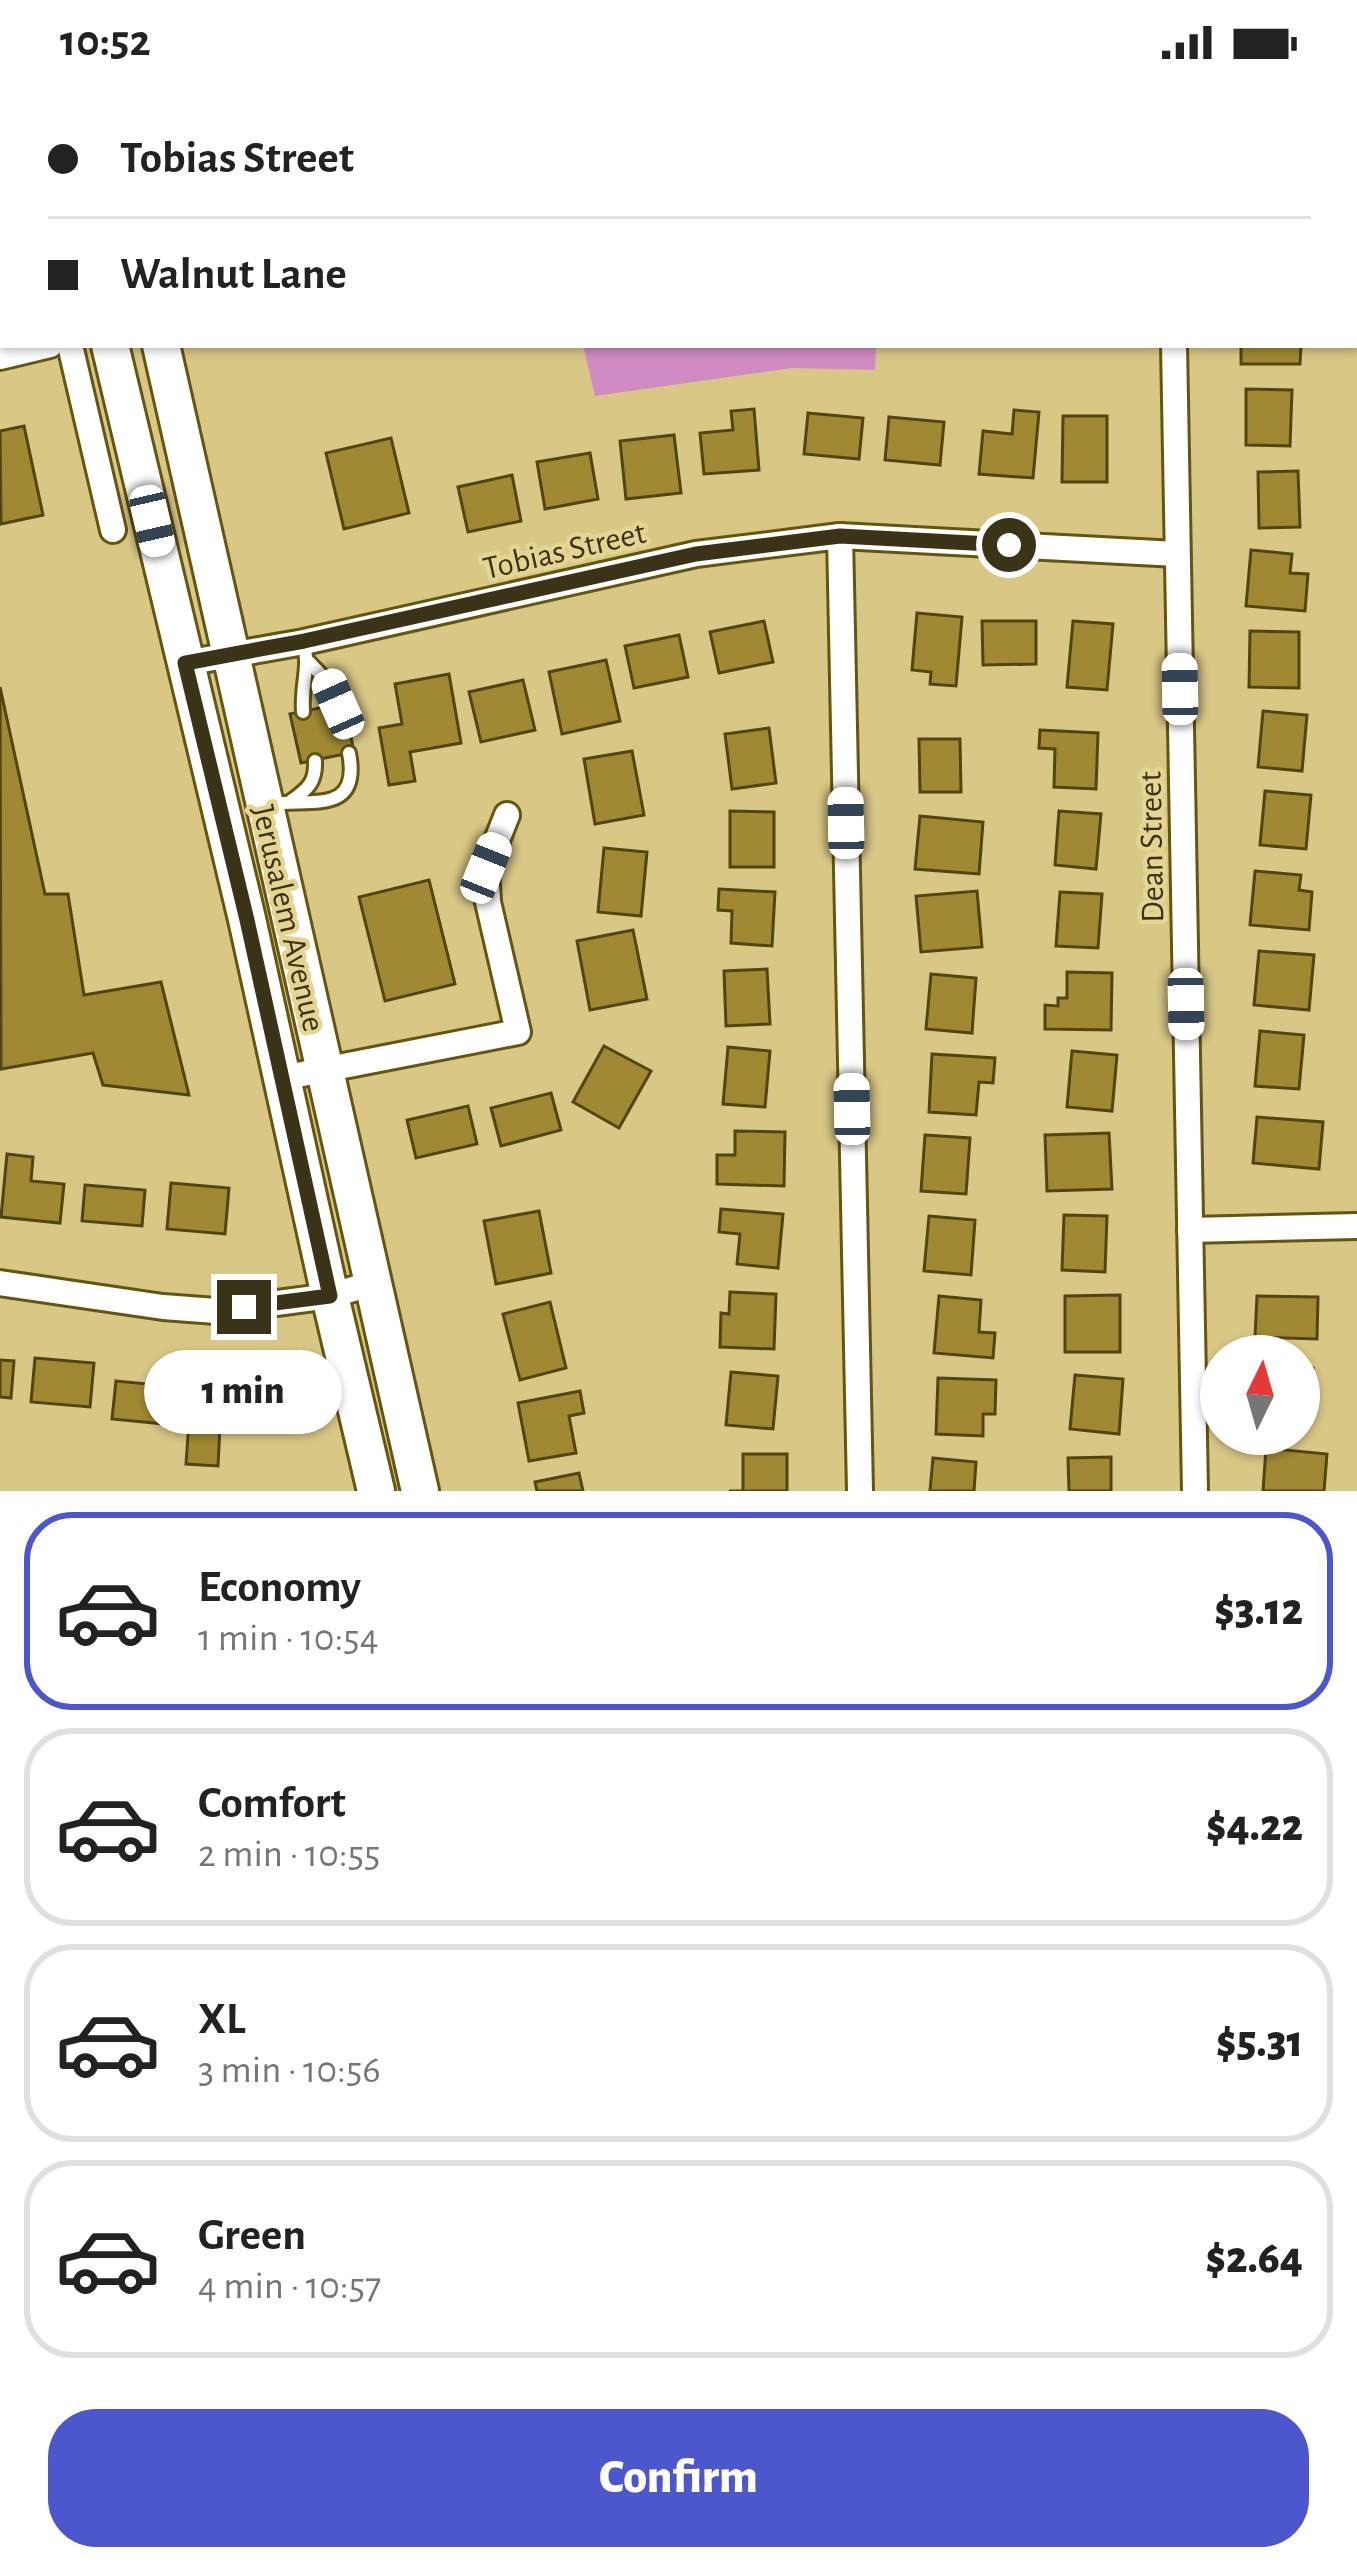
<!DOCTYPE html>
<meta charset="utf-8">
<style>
:root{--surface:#fff;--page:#f6f6f6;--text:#222;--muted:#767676;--line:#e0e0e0;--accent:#4d57cd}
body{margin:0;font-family:"Alegreya Sans",sans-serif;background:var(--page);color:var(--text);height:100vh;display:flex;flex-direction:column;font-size:45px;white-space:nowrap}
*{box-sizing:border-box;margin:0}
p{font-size:39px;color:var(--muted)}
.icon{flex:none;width:66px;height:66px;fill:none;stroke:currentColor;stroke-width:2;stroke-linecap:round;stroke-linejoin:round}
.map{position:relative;height:1407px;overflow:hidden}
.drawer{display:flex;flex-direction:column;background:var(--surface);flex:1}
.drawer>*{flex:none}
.guide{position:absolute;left:0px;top:0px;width:1359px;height:264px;box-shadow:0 3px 9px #0004;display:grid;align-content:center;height:264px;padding:0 48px;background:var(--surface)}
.needle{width:78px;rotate:5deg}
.buttons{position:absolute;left:1200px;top:1251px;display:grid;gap:24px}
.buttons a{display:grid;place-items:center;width:120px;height:120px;border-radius:50%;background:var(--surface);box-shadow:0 3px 9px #0004;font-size:60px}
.end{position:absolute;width:54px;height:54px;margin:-27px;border:15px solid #3a3318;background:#fff;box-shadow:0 0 0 6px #fff}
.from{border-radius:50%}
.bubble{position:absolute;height:84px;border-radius:42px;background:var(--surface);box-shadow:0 3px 9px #0004;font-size:39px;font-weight:800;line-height:84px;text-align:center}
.car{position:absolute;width:36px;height:72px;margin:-36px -18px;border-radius:15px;box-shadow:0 0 9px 3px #0007;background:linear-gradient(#fff 24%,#345 0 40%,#fff 0 76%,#345 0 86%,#fff 0)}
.guide b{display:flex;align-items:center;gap:42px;height:114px;font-size:45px}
.guide b+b{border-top:3px solid var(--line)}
.guide i{width:30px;height:30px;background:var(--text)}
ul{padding:21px 0 0;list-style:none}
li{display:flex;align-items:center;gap:36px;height:198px;margin:0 24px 18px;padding:0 24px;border:6px solid var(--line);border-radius:48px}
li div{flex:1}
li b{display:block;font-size:45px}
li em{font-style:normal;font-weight:800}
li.active{border-color:var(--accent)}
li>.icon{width:108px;height:108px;stroke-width:1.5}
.button{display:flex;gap:24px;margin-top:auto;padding:24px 48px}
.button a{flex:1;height:138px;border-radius:48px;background:var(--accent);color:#fff;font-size:48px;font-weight:800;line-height:138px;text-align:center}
.status{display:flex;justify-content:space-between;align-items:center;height:84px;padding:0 60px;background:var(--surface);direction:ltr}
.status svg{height:33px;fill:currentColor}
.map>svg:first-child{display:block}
.water{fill:#d08cc2}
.building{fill:#a08932;stroke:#524514;stroke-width:3}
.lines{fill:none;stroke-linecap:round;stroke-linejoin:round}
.lane-casing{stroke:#65550f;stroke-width:18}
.street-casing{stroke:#65550f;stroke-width:30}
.secondary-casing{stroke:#65550f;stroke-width:42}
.lane{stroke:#fff;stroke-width:12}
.street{stroke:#fff;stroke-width:24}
.secondary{stroke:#fff;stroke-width:36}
.route{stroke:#3a3318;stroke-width:15}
.labels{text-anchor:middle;stroke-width:9;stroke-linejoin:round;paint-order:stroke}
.street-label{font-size:33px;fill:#3a3318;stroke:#e6d492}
</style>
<div class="status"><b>10:52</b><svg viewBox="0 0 49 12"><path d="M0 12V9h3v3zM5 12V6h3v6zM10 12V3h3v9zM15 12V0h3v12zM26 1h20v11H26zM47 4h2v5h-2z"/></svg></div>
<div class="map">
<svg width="1357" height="1407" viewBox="0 0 1357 1407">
<rect width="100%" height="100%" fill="#d9c786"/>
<!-- water -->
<polygon class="water" points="583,261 876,261 875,286 792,284 595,312"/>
<!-- building -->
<g class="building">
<polygon points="249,0 441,0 442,3 250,3"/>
<polygon points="1241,261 1301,261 1300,280 1241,280"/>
<polygon points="1246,305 1292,306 1290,362 1246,361"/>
<polygon points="754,325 759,386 704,390 700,349 733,346 731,327"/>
<polygon points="1014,326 1039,328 1033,394 979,390 983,347 1012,350"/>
<polygon points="808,329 863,334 859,375 804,370"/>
<polygon points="1063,332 1107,332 1107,398 1062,398"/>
<polygon points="889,333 944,338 940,381 885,376"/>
<polygon points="24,342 43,431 1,440 0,347"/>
<polygon points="674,351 681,409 626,415 620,357"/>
<polygon points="391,354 409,429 344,445 326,369"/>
<polygon points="590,369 598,415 545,425 537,378"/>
<polygon points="1298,387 1300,443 1259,444 1258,388"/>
<polygon points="512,391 521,437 468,448 458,403"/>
<polygon points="1251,466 1292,470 1290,489 1308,490 1305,527 1246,522"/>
<polygon points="917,529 962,533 956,602 930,600 931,588 912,586"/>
<polygon points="764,537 773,578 719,589 710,548"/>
<polygon points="982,537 1036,537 1036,580 983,581"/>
<polygon points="1073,537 1113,540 1107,606 1067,603"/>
<polygon points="1250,547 1299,548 1299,604 1249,603"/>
<polygon points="679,551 688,593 634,604 625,562"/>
<polygon points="606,576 620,637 562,650 549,588"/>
<polygon points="449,590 461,659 410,668 415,697 389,701 379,644 402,640 395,600"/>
<polygon points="523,596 535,646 481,658 469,608"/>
<polygon points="0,603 45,810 68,810 84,911 161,898 189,1011 103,1001 93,969 1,985"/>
<polygon points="344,619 354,668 301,679 290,630"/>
<polygon points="1263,627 1307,631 1302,687 1258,683"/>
<polygon points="769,644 776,699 732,705 725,650"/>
<polygon points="1040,646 1098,649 1096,705 1054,703 1055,665 1039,664"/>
<polygon points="919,655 960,655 961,708 920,708"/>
<polygon points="632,667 644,731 595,740 584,675"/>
<polygon points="1265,707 1311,711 1306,765 1260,761"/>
<polygon points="730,727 774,728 774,783 730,783"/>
<polygon points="1059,727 1101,730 1096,785 1055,781"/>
<polygon points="920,732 983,738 979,790 915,785"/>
<polygon points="604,764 647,768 641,832 598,828"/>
<polygon points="1255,787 1301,791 1299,806 1312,808 1309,846 1250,841"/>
<polygon points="429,796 455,900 385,917 359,813"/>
<polygon points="719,805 775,808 772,862 731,859 732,827 718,826"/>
<polygon points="977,807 982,863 921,868 916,812"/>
<polygon points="1060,808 1102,810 1098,864 1056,862"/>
<polygon points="633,846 647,915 590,926 577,857"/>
<polygon points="1259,867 1314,871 1309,926 1254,921"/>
<polygon points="767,885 770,940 726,942 724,887"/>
<polygon points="1067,888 1112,889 1111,946 1045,945 1045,921 1058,922 1058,914 1067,914"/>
<polygon points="931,890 976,894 972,949 926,945"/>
<polygon points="1260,947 1304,951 1299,1005 1255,1002"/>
<polygon points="604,962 651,987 619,1044 573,1018"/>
<polygon points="728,963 770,967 765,1023 723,1020"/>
<polygon points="1072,967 1117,971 1112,1027 1067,1023"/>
<polygon points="932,970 995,974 993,999 979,998 976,1031 929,1028"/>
<polygon points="551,1009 561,1046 501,1062 491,1024"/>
<polygon points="468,1022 477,1060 416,1074 407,1036"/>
<polygon points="1257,1033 1323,1038 1319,1085 1253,1079"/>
<polygon points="735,1047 785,1048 784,1102 717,1100 717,1071 735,1071"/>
<polygon points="1109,1049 1112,1105 1047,1107 1045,1051"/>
<polygon points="925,1051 970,1054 966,1110 921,1107"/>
<polygon points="7,1070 33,1073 31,1097 64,1100 60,1139 1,1133"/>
<polygon points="171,1099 229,1104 225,1150 167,1145"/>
<polygon points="85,1101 145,1106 142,1142 82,1137"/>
<polygon points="721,1125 783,1130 778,1184 737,1180 740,1150 719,1148"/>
<polygon points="539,1127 551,1189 496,1200 484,1137"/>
<polygon points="1064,1131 1107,1132 1105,1188 1062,1186"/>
<polygon points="929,1132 975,1136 971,1191 924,1187"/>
<polygon points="730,1208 776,1210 774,1265 720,1263 721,1229 729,1230"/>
<polygon points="1120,1211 1120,1268 1065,1268 1065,1212"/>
<polygon points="939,1212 981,1216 979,1248 995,1249 993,1274 934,1269"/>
<polygon points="1257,1212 1318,1213 1317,1255 1255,1253"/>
<polygon points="550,1218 566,1284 520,1296 503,1230"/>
<polygon points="35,1274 94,1279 90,1323 31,1318"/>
<polygon points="0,1276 14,1277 11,1314 0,1313"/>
<polygon points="1299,1283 1313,1284 1309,1342 1299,1341"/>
<polygon points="731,1288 778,1292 773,1345 726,1341"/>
<polygon points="1075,1291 1123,1295 1119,1350 1070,1345"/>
<polygon points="938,1294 996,1296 995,1330 983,1330 983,1352 936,1350"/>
<polygon points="208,1295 278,1300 275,1346 220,1343 218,1382 186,1380 190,1322 206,1323"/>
<polygon points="116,1297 179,1303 175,1341 112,1335"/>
<polygon points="580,1307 584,1329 569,1332 576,1369 529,1377 518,1319"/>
<polygon points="1266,1364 1327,1370 1324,1407 1263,1407"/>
<polygon points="743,1370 787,1370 787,1407 729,1407 743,1407"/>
<polygon points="1111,1373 1111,1407 1069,1407 1068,1374"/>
<polygon points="933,1374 976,1378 974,1407 930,1407"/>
<polygon points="579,1389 583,1407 537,1407 535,1398"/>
</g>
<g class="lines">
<defs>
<g id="lane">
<polyline points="487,0 488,3"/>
<polyline points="309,578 328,598 338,620"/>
<path d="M303 628C301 600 310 585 304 559"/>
<path d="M291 717C308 705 316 698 315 677"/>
<path d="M270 720C310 714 361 732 349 669"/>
</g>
<g id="street">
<polyline points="717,0 718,3"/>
<polyline points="1171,0 1171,3"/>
<polyline points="70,261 113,446"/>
<polyline points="1174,261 1195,1407"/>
<polyline points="0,273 50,261"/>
<polyline points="840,452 860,1407"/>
<polyline points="185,579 304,558 696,470 840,452 1177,470"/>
<polyline points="282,994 518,948 488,818 486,784 507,731"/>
<polyline points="1190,1146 1357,1142"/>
<polyline points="0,1199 163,1223 216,1227 330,1212 373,1199"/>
</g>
<g id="secondary">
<polyline points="58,0 58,3"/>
<polyline points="102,0 103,3"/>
<polyline points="110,261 247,835 330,1212 376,1407"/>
<polyline points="161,261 420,1407"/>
</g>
</defs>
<!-- lane casing -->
<use href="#lane" class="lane-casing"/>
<!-- street casing -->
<use href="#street" class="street-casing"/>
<!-- secondary casing -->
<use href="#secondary" class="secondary-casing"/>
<!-- lane -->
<use href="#lane" class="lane"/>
<!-- street -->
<use href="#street" class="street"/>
<!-- secondary -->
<use href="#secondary" class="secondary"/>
</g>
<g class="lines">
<!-- route -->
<polyline class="route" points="244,1223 330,1212 247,836 185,579 304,557 696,470 840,452 1009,461"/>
</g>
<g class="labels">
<!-- street labels -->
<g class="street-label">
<text transform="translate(564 465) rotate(-13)" y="12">Tobias Street</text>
<text transform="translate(1150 763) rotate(-91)" y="12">Dean Street</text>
<text transform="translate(290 834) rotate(77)" y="12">Jerusalem Avenue</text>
</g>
</g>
</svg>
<div class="buttons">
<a><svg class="needle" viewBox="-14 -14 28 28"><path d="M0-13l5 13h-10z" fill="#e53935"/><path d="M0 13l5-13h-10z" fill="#767676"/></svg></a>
</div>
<i class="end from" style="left:1009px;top:461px"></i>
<i class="end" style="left:244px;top:1223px"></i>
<div class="bubble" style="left:144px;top:1266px;width:198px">1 min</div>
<i class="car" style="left:152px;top:437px;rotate:167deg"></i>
<i class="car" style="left:1180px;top:605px;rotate:359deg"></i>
<i class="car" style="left:338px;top:620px;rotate:336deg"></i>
<i class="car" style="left:846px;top:739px;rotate:359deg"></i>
<i class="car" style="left:486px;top:784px;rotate:22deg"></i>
<i class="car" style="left:1186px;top:920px;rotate:179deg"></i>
<i class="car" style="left:852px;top:1025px;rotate:359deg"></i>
<div class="guide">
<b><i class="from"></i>Tobias Street</b>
<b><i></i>Walnut Lane</b>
</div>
</div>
<section class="drawer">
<ul>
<li class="active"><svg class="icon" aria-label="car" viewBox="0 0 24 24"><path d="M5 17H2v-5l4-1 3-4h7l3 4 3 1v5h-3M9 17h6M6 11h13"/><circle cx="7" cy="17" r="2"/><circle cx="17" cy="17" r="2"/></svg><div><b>Economy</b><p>1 min · 10:54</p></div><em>$3.12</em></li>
<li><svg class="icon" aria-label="car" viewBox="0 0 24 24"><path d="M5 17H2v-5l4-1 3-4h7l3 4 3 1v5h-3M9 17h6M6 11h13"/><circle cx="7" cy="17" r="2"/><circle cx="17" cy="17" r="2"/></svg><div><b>Comfort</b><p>2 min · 10:55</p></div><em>$4.22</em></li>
<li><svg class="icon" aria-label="car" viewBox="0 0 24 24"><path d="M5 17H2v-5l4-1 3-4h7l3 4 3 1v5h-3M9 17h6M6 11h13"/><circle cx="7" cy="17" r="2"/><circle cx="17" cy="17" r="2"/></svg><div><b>XL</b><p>3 min · 10:56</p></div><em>$5.31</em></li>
<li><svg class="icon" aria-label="car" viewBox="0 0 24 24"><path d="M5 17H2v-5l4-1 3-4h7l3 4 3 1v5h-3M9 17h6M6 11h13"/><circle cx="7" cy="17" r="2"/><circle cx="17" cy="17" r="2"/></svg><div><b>Green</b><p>4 min · 10:57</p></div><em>$2.64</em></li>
</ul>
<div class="button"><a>Confirm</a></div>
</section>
